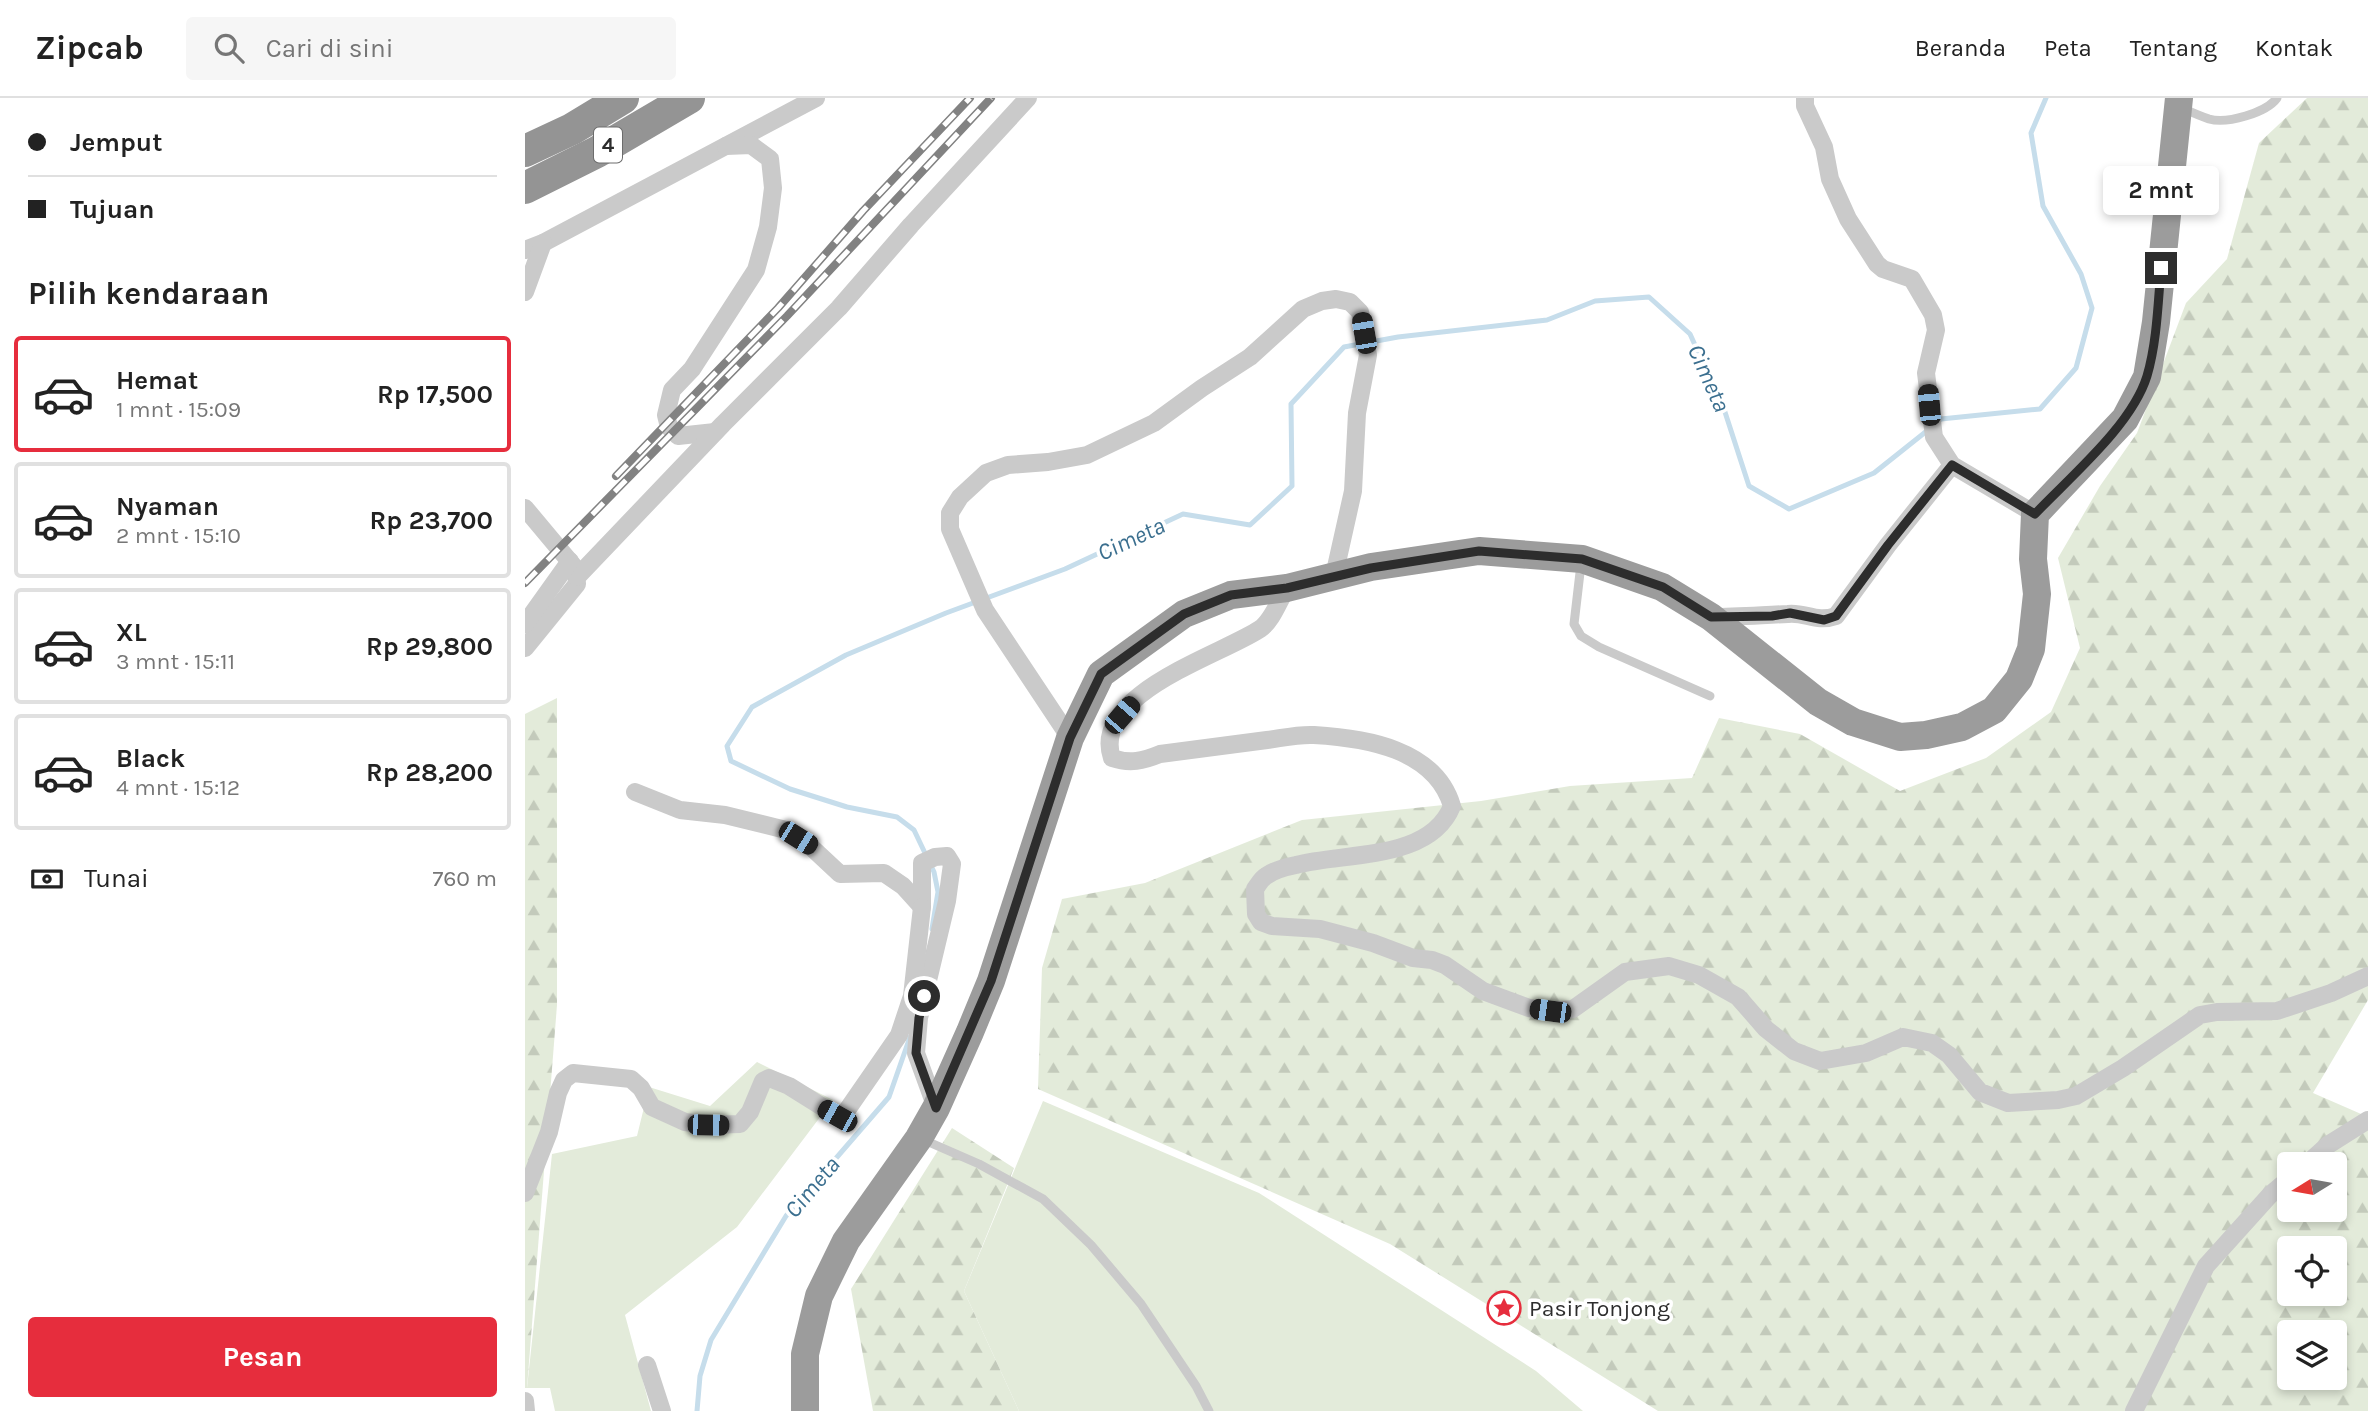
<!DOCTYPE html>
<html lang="id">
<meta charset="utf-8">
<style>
:root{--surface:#fff;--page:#f6f6f6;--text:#222;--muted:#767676;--line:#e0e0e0;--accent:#e62d3d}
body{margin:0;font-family:Karla,sans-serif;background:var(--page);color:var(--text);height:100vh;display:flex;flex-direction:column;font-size:26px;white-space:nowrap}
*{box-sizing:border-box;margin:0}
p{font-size:23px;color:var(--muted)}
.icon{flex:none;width:38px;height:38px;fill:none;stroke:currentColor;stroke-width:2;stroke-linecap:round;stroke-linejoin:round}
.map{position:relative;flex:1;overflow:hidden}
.panel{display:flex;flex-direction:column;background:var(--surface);width:525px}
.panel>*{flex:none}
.guide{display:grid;align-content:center;height:154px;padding:0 28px;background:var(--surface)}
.needle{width:46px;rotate:259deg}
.controls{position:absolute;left:1752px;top:1054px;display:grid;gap:14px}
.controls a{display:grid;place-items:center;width:70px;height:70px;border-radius:7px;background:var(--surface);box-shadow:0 4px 10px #0003;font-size:35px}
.end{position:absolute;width:32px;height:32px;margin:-16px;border:9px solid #2d2d2d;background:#fff;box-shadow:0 0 0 4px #fff}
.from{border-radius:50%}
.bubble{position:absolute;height:49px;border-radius:7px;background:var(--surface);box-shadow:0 4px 10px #0003;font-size:23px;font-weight:700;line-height:49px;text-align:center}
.car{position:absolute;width:21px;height:42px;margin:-21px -10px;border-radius:9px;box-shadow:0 0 5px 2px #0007;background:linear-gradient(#222 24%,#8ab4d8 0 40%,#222 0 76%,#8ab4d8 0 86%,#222 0)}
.guide b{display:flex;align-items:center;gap:24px;height:66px;font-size:26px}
.guide b+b{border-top:2px solid var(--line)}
.guide i{width:18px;height:18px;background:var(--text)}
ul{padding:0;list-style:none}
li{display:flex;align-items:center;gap:21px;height:116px;margin:0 14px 10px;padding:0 14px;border:4px solid var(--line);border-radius:7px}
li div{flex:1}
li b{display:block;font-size:26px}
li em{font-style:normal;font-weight:700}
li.selected{border-color:var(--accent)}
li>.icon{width:63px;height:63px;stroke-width:1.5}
h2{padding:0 28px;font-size:32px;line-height:84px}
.pay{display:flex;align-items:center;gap:18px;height:77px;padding:0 28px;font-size:26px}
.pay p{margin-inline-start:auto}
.button{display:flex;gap:14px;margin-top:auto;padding:14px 28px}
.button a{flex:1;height:80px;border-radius:7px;background:var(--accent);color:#fff;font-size:28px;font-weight:700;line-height:80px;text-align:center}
header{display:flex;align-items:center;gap:42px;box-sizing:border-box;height:98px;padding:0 35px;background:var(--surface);border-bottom:2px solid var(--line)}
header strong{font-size:33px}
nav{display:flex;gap:38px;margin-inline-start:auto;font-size:24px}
.search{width:490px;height:63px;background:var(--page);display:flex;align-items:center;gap:18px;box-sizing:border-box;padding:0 24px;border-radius:7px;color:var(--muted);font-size:26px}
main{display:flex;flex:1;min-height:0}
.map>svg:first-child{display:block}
.grass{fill:#e3ebda}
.forest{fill:url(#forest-firs);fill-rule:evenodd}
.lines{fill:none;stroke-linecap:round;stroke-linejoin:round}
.stream{stroke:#c6ddeb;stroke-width:5}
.service{stroke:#cacaca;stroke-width:9}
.minor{stroke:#cacaca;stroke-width:18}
.trunk{stroke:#9c9c9c;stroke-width:28}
.motorway{stroke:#949494;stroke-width:32}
.rail-casing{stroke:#828282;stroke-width:8}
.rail{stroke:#fff;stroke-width:5;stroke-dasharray:16;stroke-linecap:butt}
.route{stroke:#2d2d2d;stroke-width:9}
.labels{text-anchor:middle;stroke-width:7;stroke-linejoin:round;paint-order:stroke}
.shield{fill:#fff;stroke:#6c6c6c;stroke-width:2}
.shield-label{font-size:21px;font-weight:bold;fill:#2d2d2d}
.poi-label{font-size:23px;fill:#2d2d2d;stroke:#fff;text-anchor:start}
.water-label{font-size:24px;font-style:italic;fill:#3b6f8f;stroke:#fff}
</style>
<header>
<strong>Zipcab</strong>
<div class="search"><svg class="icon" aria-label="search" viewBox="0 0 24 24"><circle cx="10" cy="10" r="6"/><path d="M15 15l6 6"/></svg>Cari di sini</div>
<nav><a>Beranda</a><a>Peta</a><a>Tentang</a><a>Kontak</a></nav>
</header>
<main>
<section class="panel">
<div class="guide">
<b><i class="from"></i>Jemput</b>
<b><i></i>Tujuan</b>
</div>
<h2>Pilih kendaraan</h2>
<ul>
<li class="selected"><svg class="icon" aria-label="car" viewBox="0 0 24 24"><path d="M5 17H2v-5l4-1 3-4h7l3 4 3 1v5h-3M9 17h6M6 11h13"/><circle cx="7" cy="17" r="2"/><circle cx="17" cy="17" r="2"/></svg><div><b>Hemat</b><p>1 mnt · 15:09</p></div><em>Rp 17,500</em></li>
<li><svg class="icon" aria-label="car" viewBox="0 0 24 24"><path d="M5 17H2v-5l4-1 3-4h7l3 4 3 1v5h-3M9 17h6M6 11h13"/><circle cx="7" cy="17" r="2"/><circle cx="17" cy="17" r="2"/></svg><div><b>Nyaman</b><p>2 mnt · 15:10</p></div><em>Rp 23,700</em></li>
<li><svg class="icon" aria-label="car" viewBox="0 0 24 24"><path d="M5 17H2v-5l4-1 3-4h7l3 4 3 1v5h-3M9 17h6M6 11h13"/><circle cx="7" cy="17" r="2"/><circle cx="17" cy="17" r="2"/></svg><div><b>XL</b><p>3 mnt · 15:11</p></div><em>Rp 29,800</em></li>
<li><svg class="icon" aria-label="car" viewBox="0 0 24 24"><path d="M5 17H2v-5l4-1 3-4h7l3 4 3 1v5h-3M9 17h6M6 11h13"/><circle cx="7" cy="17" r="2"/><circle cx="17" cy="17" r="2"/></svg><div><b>Black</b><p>4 mnt · 15:12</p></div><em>Rp 28,200</em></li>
</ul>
<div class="pay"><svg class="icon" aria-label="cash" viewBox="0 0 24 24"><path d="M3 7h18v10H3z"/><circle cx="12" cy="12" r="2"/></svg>Tunai<p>760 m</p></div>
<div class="button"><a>Pesan</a></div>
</section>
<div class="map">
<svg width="1843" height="1313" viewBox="0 0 1843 1313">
<defs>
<pattern id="forest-firs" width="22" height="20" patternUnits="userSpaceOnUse" patternTransform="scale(1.75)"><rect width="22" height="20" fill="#e3ebda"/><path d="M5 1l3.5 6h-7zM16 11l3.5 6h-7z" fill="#c3cabb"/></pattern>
</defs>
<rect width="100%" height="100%" fill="#fff"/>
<!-- grass -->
<g class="grass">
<polygon points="232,964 308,1002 212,1129 100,1217 126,1313 30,1313 25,1290 2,1290 27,1056 112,1038 124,989 185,1008"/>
<polygon points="518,1003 734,1095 1011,1273 1058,1313 494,1313 439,1193"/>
</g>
<!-- forest -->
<g class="forest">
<path d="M1782 0H1843V902L1788 995 1843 1019V1313H1133L865 1146 513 991 517 870 537 801 620 785 777 722 956 703 1045 688 1167 680 1194 620 1275 636 1375 693 1461 660 1526 614 1555 550 1533 460 1575 388 1612 335 1661 205 1702 161 1734 45ZM1764 1066H1810V1111H1764ZM1764 1150H1810V1195H1764ZM1764 1234H1810V1279H1764Z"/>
<polygon points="32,600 32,907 2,1290 0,1290 0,616"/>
<polygon points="427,1030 489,1070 439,1193 494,1313 348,1313 326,1191"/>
</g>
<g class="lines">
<!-- stream -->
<g class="stream">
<polyline points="1411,325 1416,321 1515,311 1551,270 1567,210 1556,176 1518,108 1506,35 1521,0"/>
<polyline points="407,831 413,794 409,774 389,732 372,719 322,709 265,691 206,663 202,648 227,609 321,557 421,515 540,471 658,416 725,427 767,388 766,306 819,249 873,239 1022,222 1070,203 1124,199 1165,236 1199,311 1224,388 1264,411 1349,375 1403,332"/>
<polyline points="172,1313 175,1278 186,1242 261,1118 364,999 385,939"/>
</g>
<!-- service -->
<g class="service">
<path d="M1657 10C1666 14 1675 18 1684 21 1702 26 1741 15 1752 0"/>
<polyline points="1056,466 1049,526 1056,538 1074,549 1185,598"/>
<polyline points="399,1042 454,1066 518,1101 566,1147 616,1206 671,1288 684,1313"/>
</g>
<!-- minor -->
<g class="minor">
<polyline points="1280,0 1280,8 1299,49 1305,81 1323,121 1352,166 1358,171 1387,181 1408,217 1411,232 1401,275 1409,339 1427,367 1510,416"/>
<polyline points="0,152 18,145 291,0"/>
<polyline points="0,194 18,145"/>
<polyline points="190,334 153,338 144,329 141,317 147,292 167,271 231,172 243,129 248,90 245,61 226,47 201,48"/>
<polyline points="0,410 51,471 52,486 0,550"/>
<polyline points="52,479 198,326 314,210 386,127 503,0"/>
<path d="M762 490C754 502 748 522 735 531 696 557 565 596 587 660 605 666 618 663 635 656 671 651 706 647 742 642 757 640 774 636 789 637 841 640 910 651 927 708 905 763 821 754 771 767 761 769 749 772 741 778 736 781 733 787 730 791L731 816 736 824 747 828 795 831 848 845 888 860 907 862 920 867 958 893 1004 910 1025 913 1048 911 1100 874 1144 868 1174 877 1213 899 1241 931 1269 953 1295 963 1341 955 1378 939 1407 945 1424 957 1455 994 1483 1005 1533 1002 1551 998 1598 970 1675 917 1692 914 1752 913 1806 895 1843 878"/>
<path d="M1186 519C1212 519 1237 517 1263 516 1281 514 1291 525 1311 518L1363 447 1427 367"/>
<polyline points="0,526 45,463"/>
<polyline points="545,640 460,512 425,431 425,415 435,399 461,375 483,367 523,364 562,357 629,325 677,290 725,259 778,211 797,203 811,201 825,204 835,214 843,257 832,315 828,393 809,478"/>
<polyline points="110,694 155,712 200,717 261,732 285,748 315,776 359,775 378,788 397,809 397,765 410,759 422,758 427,766 422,803 394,920 391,955 411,1010"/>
<polyline points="1782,1066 1803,1047 1843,1022"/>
<polyline points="0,1095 24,1034 33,995 39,982 48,975 106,981 116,990 127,1009 160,1024 183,1027 215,1026 225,1014 238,983 244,980 264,988 312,1018 320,1015 374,937 387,898 397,809"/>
<polyline points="122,1267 137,1313"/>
<polyline points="0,1303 1,1313"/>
<polyline points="1609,1313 1681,1168 1745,1097 1764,1081"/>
</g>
<!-- trunk -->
<polyline class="trunk" points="280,1313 280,1256 294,1198 321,1143 394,1040 411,1010 445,934 466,883 545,640 576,576 659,516 706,497 762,490 846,469 954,453 1057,461 1137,489 1186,519 1293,604 1328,624 1375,639 1401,637 1437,629 1469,612 1494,581 1506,551 1512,496 1508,461 1510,416 1600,321 1622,279 1631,224 1654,0"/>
<!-- motorway -->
<g class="motorway">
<polyline points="0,53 47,31 98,0"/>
<polyline points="0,90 72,54 164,0"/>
</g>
<defs>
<g id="rail">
<polyline points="91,378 253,210 338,113 445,0"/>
<polyline points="0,485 262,218 466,0"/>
</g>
</defs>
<!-- rail casing -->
<use href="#rail" class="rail-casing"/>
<!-- rail -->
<use href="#rail" class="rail"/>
</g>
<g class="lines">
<!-- route -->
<path class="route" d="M399 898 394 920 391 955 411 1010 466 883 545 640 576 576 659 516 706 497 762 490 846 470 954 453 1057 461 1138 489 1186 519 1247 518 1265 515 1299 522 1311 518 1363 447 1427 367 1510 416C1546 378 1607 327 1622 278 1632 244 1633 205 1636 170"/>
</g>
<!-- icons -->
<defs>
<symbol id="sight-ring" viewBox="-11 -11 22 22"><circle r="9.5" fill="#fff" stroke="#e62d3d" stroke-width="1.5"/><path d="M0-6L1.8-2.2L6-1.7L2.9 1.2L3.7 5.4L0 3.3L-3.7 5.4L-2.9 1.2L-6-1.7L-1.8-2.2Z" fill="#e62d3d"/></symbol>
</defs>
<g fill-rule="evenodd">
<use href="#sight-ring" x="960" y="1191" width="38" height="38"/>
</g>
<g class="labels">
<!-- shield labels -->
<rect class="shield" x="69" y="29.5" width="28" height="35" rx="5"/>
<g class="shield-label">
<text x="83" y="54">4</text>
</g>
<!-- poi labels -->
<g class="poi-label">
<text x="1004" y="1218">Pasir Tonjong</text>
</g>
<!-- water labels -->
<g class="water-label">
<text transform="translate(1184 280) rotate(66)" y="8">Cimeta</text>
<text transform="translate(606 441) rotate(-25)" y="8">Cimeta</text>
<text transform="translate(287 1089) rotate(-50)" y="8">Cimeta</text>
</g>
</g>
</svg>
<div class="controls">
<a><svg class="needle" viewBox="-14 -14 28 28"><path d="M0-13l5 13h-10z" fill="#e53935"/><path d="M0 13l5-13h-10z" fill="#767676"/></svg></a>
<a><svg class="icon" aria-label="locate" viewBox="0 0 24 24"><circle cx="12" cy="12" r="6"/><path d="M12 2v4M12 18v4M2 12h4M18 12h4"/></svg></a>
<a><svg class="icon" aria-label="layers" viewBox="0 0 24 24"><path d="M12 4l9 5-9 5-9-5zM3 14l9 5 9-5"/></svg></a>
</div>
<i class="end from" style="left:399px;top:898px"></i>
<i class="end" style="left:1636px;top:170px"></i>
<div class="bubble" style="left:1578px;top:68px;width:116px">2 mnt</div>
<i class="car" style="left:839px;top:235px;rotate:350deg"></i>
<i class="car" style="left:1404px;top:307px;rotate:355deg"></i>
<i class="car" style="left:597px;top:617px;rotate:41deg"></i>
<i class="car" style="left:273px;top:740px;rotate:122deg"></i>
<i class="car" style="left:1025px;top:913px;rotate:278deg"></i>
<i class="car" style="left:312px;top:1018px;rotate:299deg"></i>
<i class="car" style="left:183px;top:1027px;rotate:91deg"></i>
</div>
</main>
